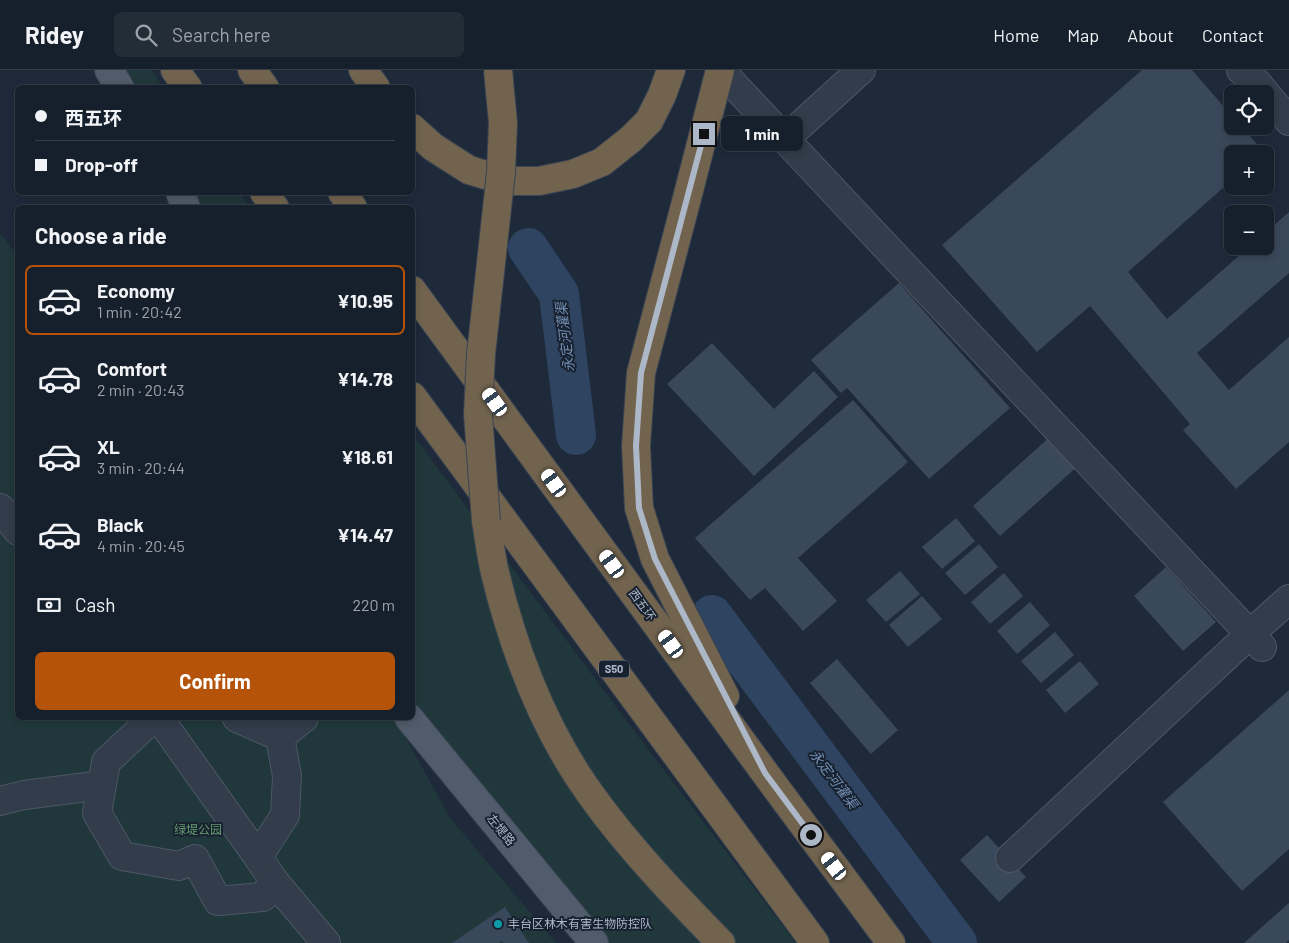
<!DOCTYPE html>
<meta charset="utf-8">
<style>
:root{--surface:#16202c;--page:#232d38;--text:#f1f3f6;--muted:#9ea3a9;--line:#353e48;--accent:#b45309}
body{margin:0;font-family:Barlow,"Noto Sans SC",sans-serif;background:var(--page);color:var(--text);height:100vh;display:flex;flex-direction:column;font-size:19px;white-space:nowrap}
*{box-sizing:border-box;margin:0}
p{font-size:16px;color:var(--muted)}
.icon{flex:none;width:28px;height:28px;fill:none;stroke:currentColor;stroke-width:2;stroke-linecap:round;stroke-linejoin:round}
.map{position:relative;flex:1;overflow:hidden}
.drawer{position:absolute;left:15px;top:135px;width:400px;height:515px;display:flex;flex-direction:column;background:var(--surface);border-radius:8px;box-shadow:0 2px 8px #0003,0 0 0 1px var(--line)}
.drawer>*{flex:none}
.top-card{position:absolute;left:15px;top:15px;width:400px;height:110px;border-radius:8px;box-shadow:0 2px 8px #0003,0 0 0 1px var(--line);display:grid;align-content:center;height:110px;padding:0 20px;background:var(--surface)}
.controls{position:absolute;left:1224px;top:15px;display:grid;gap:10px}
.controls a{display:grid;place-items:center;width:50px;height:50px;border-radius:8px;background:var(--surface);box-shadow:0 2px 8px #0003,0 0 0 1px var(--line);font-size:25px}
.end{position:absolute;width:22px;height:22px;margin:-11px;border:6px solid #acb7c7;background:#111;box-shadow:0 0 0 2px #111}
.from{border-radius:50%}
.bubble{position:absolute;height:35px;border-radius:8px;background:var(--surface);box-shadow:0 2px 8px #0003,0 0 0 1px var(--line);font-size:16px;font-weight:700;line-height:35px;text-align:center}
.car{position:absolute;width:15px;height:30px;margin:-15px -8px;border-radius:6px;box-shadow:0 0 4px 1px #0007;background:linear-gradient(#fff 24%,#345 0 40%,#fff 0 76%,#345 0 86%,#fff 0)}
.top-card b{display:flex;align-items:center;gap:18px;height:48px;font-size:19px}
.top-card b+b{border-top:1px solid var(--line)}
.top-card i{width:12px;height:12px;background:var(--text)}
ul{padding:0;list-style:none}
li{display:flex;align-items:center;gap:15px;height:70px;margin:0 10px 8px;padding:0 10px;border:2px solid transparent;border-radius:8px}
li div{flex:1}
li b{display:block;font-size:19px}
li em{font-style:normal;font-weight:700}
li.active{border-color:var(--accent)}
li>.icon{width:45px;height:45px;stroke-width:1.5}
h2{padding:0 20px;font-size:22px;line-height:60px}
.pay{display:flex;align-items:center;gap:12px;height:55px;padding:0 20px;font-size:19px}
.pay p{margin-inline-start:auto}
.button{display:flex;gap:10px;margin-top:auto;padding:10px 20px}
.button a{flex:1;height:58px;border-radius:8px;background:var(--accent);color:#fff;font-size:20px;font-weight:700;line-height:58px;text-align:center}
header{display:flex;align-items:center;gap:30px;box-sizing:border-box;height:70px;padding:0 25px;background:var(--surface);border-bottom:1px solid var(--line)}
header strong{font-size:24px}
nav{display:flex;gap:28px;margin-inline-start:auto;font-size:18px}
.search{width:350px;height:45px;background:var(--page);display:flex;align-items:center;gap:12px;box-sizing:border-box;padding:0 18px;border-radius:8px;color:var(--muted);font-size:19px}
.map>svg:first-child{display:block}
.green{fill:#20383b}
.lines{fill:none;stroke-linecap:round;stroke-linejoin:round}
.river{stroke:#2e4461;stroke-width:40}
.building{fill:#3a485b}
.minor-casing{stroke:#4d5765;stroke-width:30}
.major-casing{stroke:#3c4554;stroke-width:30}
.highway-casing{stroke:#3a4452;stroke-width:30}
.minor{stroke:#323c4a;stroke-width:28}
.major{stroke:#505b6b;stroke-width:28}
.highway{stroke:#71634e;stroke-width:28}
.highway-bridge-casing{stroke:#3a4452;stroke-width:30;stroke-linecap:butt}
.highway-bridge{stroke:#71634e;stroke-width:28}
.route{stroke:#acb7c7;stroke-width:6}
.culture-dot{fill:#0f9aa8;stroke:#18212f;stroke-width:2}
.labels{text-anchor:middle;stroke-width:4;stroke-linejoin:round;paint-order:stroke}
.shield{fill:#18212f;stroke:#808a99;stroke-width:1}
.shield-label{font-size:11px;font-weight:bold;fill:#acb7c7}
.street-label{font-size:12px;fill:#acb7c7;stroke:#18212f}
.park-label{font-size:12px;fill:#629a6e;stroke:#18212f}
.poi-label{font-size:12px;fill:#acb7c7;stroke:#18212f;text-anchor:start}
.water-label{font-size:14px;font-style:italic;fill:#718eb2;stroke:#18212f}
</style>
<header>
<strong>Ridey</strong>
<div class="search"><svg class="icon" aria-label="search" viewBox="0 0 24 24"><circle cx="10" cy="10" r="6"/><path d="M15 15l6 6"/></svg>Search here</div>
<nav><a>Home</a><a>Map</a><a>About</a><a>Contact</a></nav>
</header>
<div class="map">
<svg width="1289" height="873" viewBox="0 0 1289 873">
<rect width="100%" height="100%" fill="#1e2a3a"/>
<!-- green -->
<g class="green">
<polygon points="120,0 151,0 163,17 131,17"/>
<polygon points="193,123 239,123 250,137 199,137"/>
<polygon points="0,164 18,186 18,648 395,648 450,748 556,873 0,873"/>
<polygon points="412,364 644,674 796,873 610,873 413,641"/>
</g>
<g class="lines">
<!-- river -->
<g class="river">
<polyline points="528,178 559,224 576,365"/>
<polyline points="712,545 957,873"/>
</g>
</g>
<!-- building -->
<g class="building">
<polygon points="1142,0 1192,0 1232,46 1232,56 1241,56 1264,82 1262,84 1232,84 1232,110 1128,202 1167,249 1250,176 1265,176 1265,163 1289,142 1289,203 1197,283 1229,320 1289,267 1289,372 1236,419 1183,360 1190,354 1090,236 1037,282 942,175"/>
<polygon points="899,213 1010,338 929,409 847,318 841,323 811,290"/>
<polygon points="712,273 774,339 814,301 838,327 754,406 667,314"/>
<polygon points="853,330 908,392 798,488 837,531 803,561 765,518 750,530 695,468"/>
<polygon points="1052,365 1079,395 1000,466 973,436"/>
<polygon points="956,448 975,471 942,499 922,477"/>
<polygon points="979,474 998,497 965,525 945,503"/>
<polygon points="1166,497 1216,552 1183,581 1134,526"/>
<polygon points="900,501 920,524 886,552 866,530"/>
<polygon points="1004,503 1023,526 990,554 971,532"/>
<polygon points="922,526 942,549 908,577 889,555"/>
<polygon points="1030,532 1050,555 1017,584 997,561"/>
<polygon points="1055,562 1074,585 1041,613 1021,591"/>
<polygon points="837,589 898,660 871,684 810,613"/>
<polygon points="1080,591 1099,614 1065,643 1046,620"/>
<polygon points="1289,620 1289,779 1242,821 1163,732"/>
<polygon points="987,765 1026,807 999,832 960,790"/>
<polygon points="1289,833 1289,870 1286,873 1244,873"/>
<polygon points="505,837 529,873 504,873 502,871 499,873 452,873"/>
</g>
<g class="lines">
<defs>
<g id="minor">
<polyline points="720,0 1262,577"/>
<polyline points="1241,0 1256,12 1289,51"/>
<polyline points="785,69 861,0"/>
<polyline points="0,438 18,461"/>
<polyline points="153,648 106,692 97,743 122,786 179,796 195,789 218,831 263,827 274,811 258,787 285,745 287,706 280,667"/>
<polyline points="159,648 258,787"/>
<polyline points="237,648 280,667"/>
<polyline points="280,667 304,648"/>
<polyline points="0,731 24,725 102,715"/>
<polyline points="1010,788 1250,564 1289,529"/>
<polyline points="274,811 326,873"/>
</g>
<g id="major">
<polyline points="109,0 120,18"/>
<polyline points="180,122 186,138"/>
<polyline points="409,648 594,873"/>
</g>
<g id="highway">
<polyline points="175,0 188,18"/>
<polyline points="252,0 265,18"/>
<polyline points="363,0 376,18"/>
<polyline points="412,58 433,77 469,100 506,111 539,111 573,104 602,92 631,69 649,51 662,25 671,0"/>
<polyline points="264,122 275,138"/>
<polyline points="342,122 353,138"/>
<polyline points="686,132 641,303 636,376 639,438 655,489 725,626"/>
<polyline points="412,220 765,703 891,873"/>
<polyline points="412,326 815,873"/>
<path d="M486 451C489 469 491 486 495 503 514 581 544 660 591 725 629 778 675 826 721 873"/>
</g>
</defs>
<!-- minor casing -->
<use href="#minor" class="minor-casing"/>
<!-- major casing -->
<use href="#major" class="major-casing"/>
<!-- highway casing -->
<use href="#highway" class="highway-casing"/>
<!-- minor -->
<use href="#minor" class="minor"/>
<!-- major -->
<use href="#major" class="major"/>
<!-- highway -->
<use href="#highway" class="highway"/>
<defs>
<g id="highway-bridge">
<polyline points="686,132 720,0"/>
<polyline points="486,451 478,344 481,284 501,102 503,53 498,0"/>
</g>
</defs>
<!-- highway-bridge casing -->
<use href="#highway-bridge" class="highway-bridge-casing"/>
<!-- highway-bridge -->
<use href="#highway-bridge" class="highway-bridge"/>
</g>
<g class="lines">
<!-- route -->
<polyline class="route" points="704,64 641,303 636,376 639,438 655,489 765,703 811,765"/>
</g>
<!-- markers -->
<circle class="culture-dot" cx="498" cy="854" r="5"/>
<g class="labels">
<!-- shield labels -->
<rect class="shield" x="599" y="590.5" width="30" height="17" rx="4"/>
<g class="shield-label">
<text x="614" y="603">S50</text>
</g>
<!-- street labels -->
<g class="street-label">
<text transform="translate(642 535) rotate(54)" y="4">西五环</text>
<text transform="translate(501 760) rotate(51)" y="4">左堤路</text>
</g>
<!-- park labels -->
<g class="park-label">
<text x="198" y="764">绿堤公园</text>
</g>
<!-- poi labels -->
<g class="poi-label">
<text x="508" y="858">丰台区林木有害生物防控队</text>
</g>
<!-- water labels -->
<g class="water-label">
<text transform="translate(565 267) rotate(-97)" y="5">永定河灌渠</text>
<text transform="translate(834 709) rotate(53)" y="5">永定河灌渠</text>
</g>
</g>
</svg>
<div class="controls">
<a><svg class="icon" aria-label="locate" viewBox="0 0 24 24"><circle cx="12" cy="12" r="6"/><path d="M12 2v4M12 18v4M2 12h4M18 12h4"/></svg></a>
<a>+</a>
<a>−</a>
</div>
<i class="end from" style="left:811px;top:765px"></i>
<i class="end" style="left:704px;top:64px"></i>
<div class="bubble" style="left:721px;top:46px;width:82px">1 min</div>
<i class="car" style="left:495px;top:332px;rotate:324deg"></i>
<i class="car" style="left:554px;top:413px;rotate:324deg"></i>
<i class="car" style="left:612px;top:494px;rotate:324deg"></i>
<i class="car" style="left:671px;top:574px;rotate:324deg"></i>
<i class="car" style="left:834px;top:796px;rotate:323deg"></i>
<div class="top-card">
<b><i class="from"></i>西五环</b>
<b><i></i>Drop-off</b>
</div>
<section class="drawer">
<h2>Choose a ride</h2>
<ul>
<li class="active"><svg class="icon" aria-label="car" viewBox="0 0 24 24"><path d="M5 17H2v-5l4-1 3-4h7l3 4 3 1v5h-3M9 17h6M6 11h13"/><circle cx="7" cy="17" r="2"/><circle cx="17" cy="17" r="2"/></svg><div><b>Economy</b><p>1 min · 20:42</p></div><em>¥10.95</em></li>
<li><svg class="icon" aria-label="car" viewBox="0 0 24 24"><path d="M5 17H2v-5l4-1 3-4h7l3 4 3 1v5h-3M9 17h6M6 11h13"/><circle cx="7" cy="17" r="2"/><circle cx="17" cy="17" r="2"/></svg><div><b>Comfort</b><p>2 min · 20:43</p></div><em>¥14.78</em></li>
<li><svg class="icon" aria-label="car" viewBox="0 0 24 24"><path d="M5 17H2v-5l4-1 3-4h7l3 4 3 1v5h-3M9 17h6M6 11h13"/><circle cx="7" cy="17" r="2"/><circle cx="17" cy="17" r="2"/></svg><div><b>XL</b><p>3 min · 20:44</p></div><em>¥18.61</em></li>
<li><svg class="icon" aria-label="car" viewBox="0 0 24 24"><path d="M5 17H2v-5l4-1 3-4h7l3 4 3 1v5h-3M9 17h6M6 11h13"/><circle cx="7" cy="17" r="2"/><circle cx="17" cy="17" r="2"/></svg><div><b>Black</b><p>4 min · 20:45</p></div><em>¥14.47</em></li>
</ul>
<div class="pay"><svg class="icon" aria-label="cash" viewBox="0 0 24 24"><path d="M3 7h18v10H3z"/><circle cx="12" cy="12" r="2"/></svg>Cash<p>220 m</p></div>
<div class="button"><a>Confirm</a></div>
</section>
</div>
